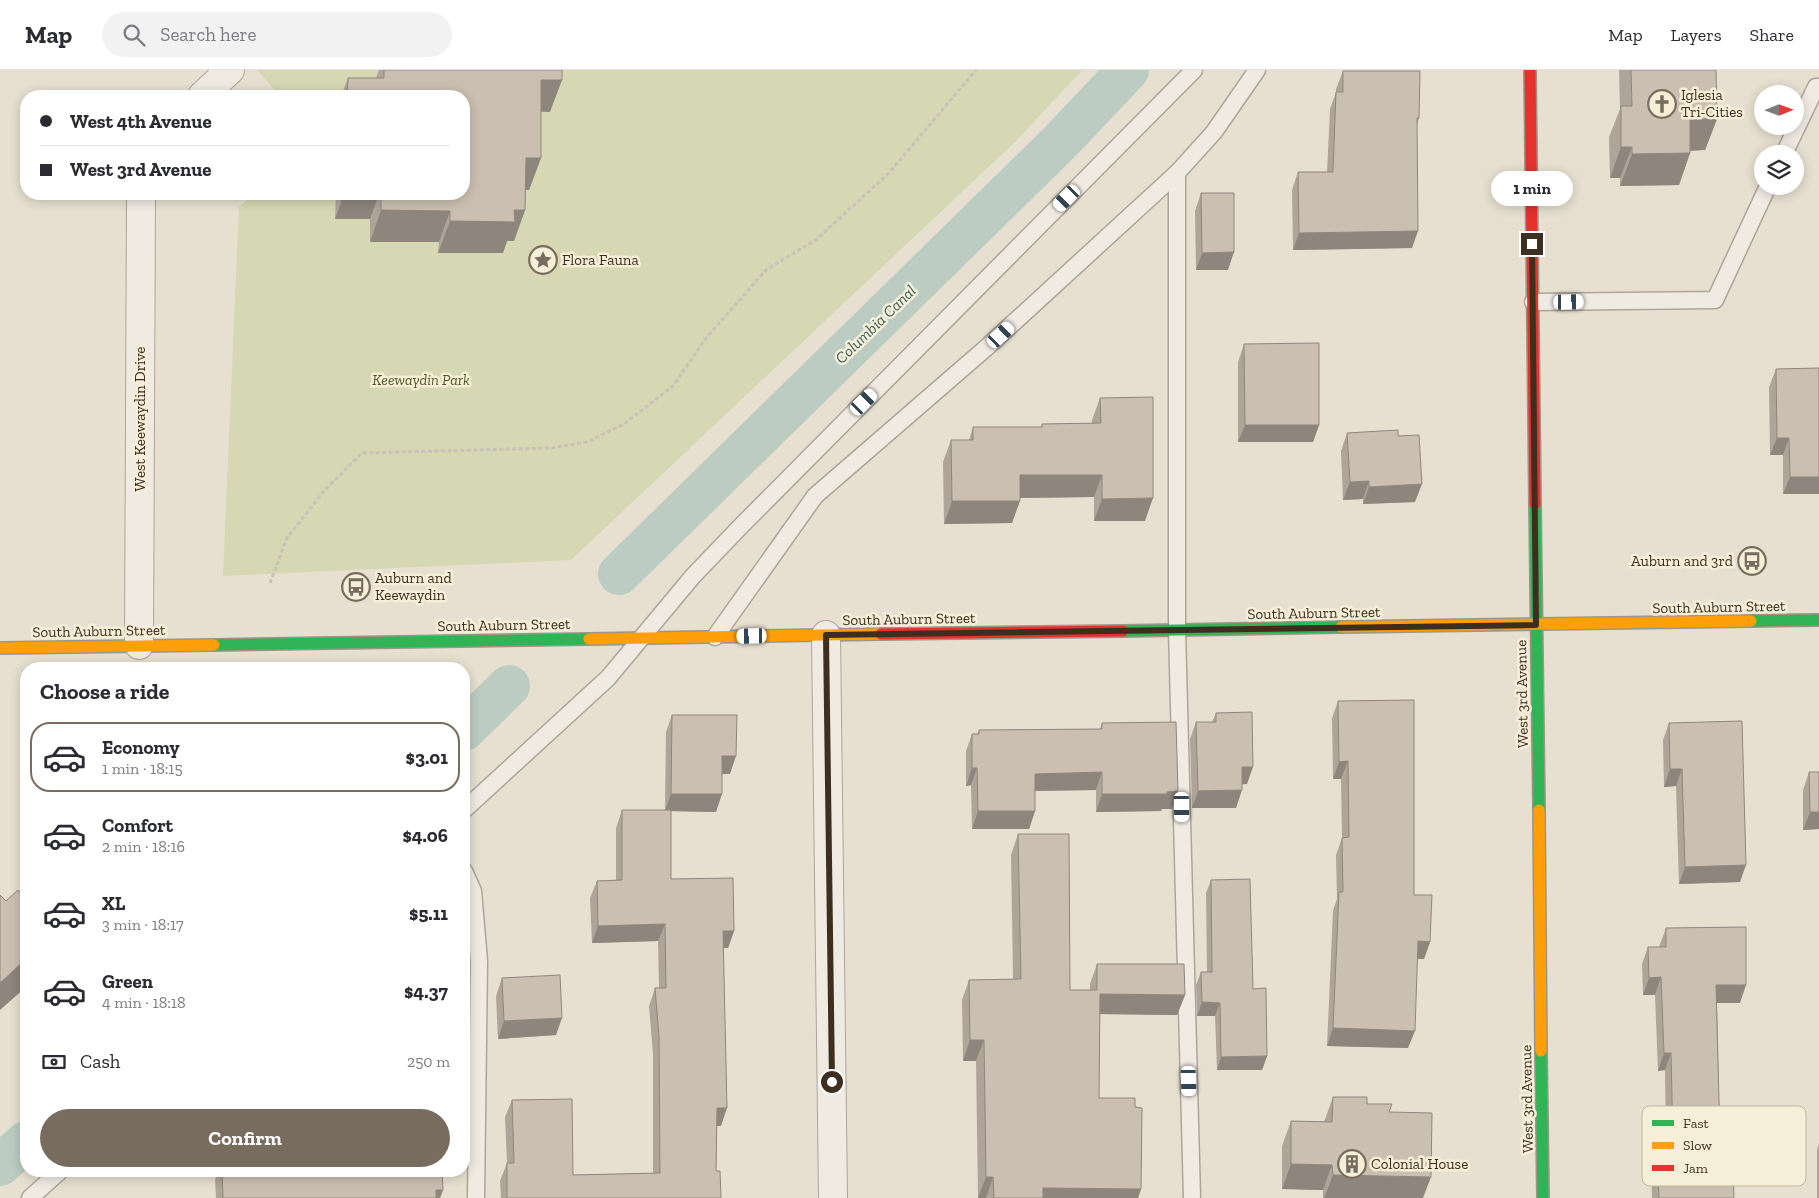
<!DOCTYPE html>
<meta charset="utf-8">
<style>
:root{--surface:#fff;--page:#f2f2f3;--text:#2b2b33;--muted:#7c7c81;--line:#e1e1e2;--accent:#786c5e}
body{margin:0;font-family:"Zilla Slab",serif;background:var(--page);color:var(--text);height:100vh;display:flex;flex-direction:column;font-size:19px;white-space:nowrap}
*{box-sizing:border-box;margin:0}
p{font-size:16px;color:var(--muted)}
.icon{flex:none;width:28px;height:28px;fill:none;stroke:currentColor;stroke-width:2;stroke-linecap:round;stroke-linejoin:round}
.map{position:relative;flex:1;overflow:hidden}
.details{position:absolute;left:20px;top:592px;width:450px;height:515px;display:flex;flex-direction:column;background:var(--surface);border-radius:20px;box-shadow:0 2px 12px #0003}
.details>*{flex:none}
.hud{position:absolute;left:20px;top:20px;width:450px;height:110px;border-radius:20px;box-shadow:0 2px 12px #0003;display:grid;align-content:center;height:110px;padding:0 20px;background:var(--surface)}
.needle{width:32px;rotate:89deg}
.controls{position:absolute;left:1754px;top:15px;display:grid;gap:10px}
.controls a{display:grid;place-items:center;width:50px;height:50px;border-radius:50%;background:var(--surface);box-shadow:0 2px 12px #0003;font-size:25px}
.end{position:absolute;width:22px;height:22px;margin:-11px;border:6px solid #3d2e20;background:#fff;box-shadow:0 0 0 2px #fff}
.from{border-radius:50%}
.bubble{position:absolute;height:35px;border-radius:18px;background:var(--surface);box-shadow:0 2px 12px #0003;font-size:16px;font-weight:700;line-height:35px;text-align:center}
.car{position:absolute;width:15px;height:30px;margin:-15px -8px;border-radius:6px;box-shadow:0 0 4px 1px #0007;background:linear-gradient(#fff 24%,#345 0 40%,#fff 0 76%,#345 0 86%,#fff 0)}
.hud b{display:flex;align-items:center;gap:18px;height:48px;font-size:19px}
.hud b+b{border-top:1px solid var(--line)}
.hud i{width:12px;height:12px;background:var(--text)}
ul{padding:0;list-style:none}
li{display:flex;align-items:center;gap:15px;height:70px;margin:0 10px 8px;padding:0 10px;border:2px solid transparent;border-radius:20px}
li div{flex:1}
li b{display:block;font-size:19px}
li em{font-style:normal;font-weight:700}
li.on{border-color:var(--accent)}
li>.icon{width:45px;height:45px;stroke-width:1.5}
h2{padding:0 20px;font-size:22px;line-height:60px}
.pay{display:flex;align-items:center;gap:12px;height:55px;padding:0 20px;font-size:19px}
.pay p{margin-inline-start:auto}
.button{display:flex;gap:10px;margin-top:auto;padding:10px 20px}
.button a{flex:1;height:58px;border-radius:30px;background:var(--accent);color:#fff;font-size:20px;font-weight:700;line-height:58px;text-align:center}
header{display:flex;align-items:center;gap:30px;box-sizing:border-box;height:70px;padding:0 25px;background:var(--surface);border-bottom:1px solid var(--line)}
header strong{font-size:24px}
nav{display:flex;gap:28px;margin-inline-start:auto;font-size:18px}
.search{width:350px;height:45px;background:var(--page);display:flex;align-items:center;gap:12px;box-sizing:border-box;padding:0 18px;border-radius:28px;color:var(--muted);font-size:19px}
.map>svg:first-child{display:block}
.green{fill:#d6d7b3}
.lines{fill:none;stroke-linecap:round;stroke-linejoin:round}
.canal{stroke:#bcccc2;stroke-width:42}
.lane-casing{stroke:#ada599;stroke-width:19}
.street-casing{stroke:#ada599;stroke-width:30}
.fast-casing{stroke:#9c958a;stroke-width:14}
.slow-casing{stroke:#9c958a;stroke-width:14}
.jam-casing{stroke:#9c958a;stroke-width:14}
.path{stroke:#c8c2b9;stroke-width:3;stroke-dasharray:4 2.5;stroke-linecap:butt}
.lane{stroke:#efebe3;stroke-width:16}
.street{stroke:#efebe3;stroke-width:28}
.fast{stroke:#30b455;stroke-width:11}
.slow{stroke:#ff9f0a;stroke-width:11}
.jam{stroke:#e5322d;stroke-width:11}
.wall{fill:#afa499}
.shaded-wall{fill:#8e867d}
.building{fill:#cbbfb2;stroke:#8e867d}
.route{stroke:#3d2e20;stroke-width:6}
.labels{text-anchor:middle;stroke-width:5;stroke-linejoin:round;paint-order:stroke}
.poi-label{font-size:15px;fill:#3d2e20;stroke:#f7eed8;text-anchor:start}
.park-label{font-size:15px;font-style:italic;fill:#4d5a26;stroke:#f7eed8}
.street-label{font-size:15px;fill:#3d2e20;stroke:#f7eed8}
.water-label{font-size:16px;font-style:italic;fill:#2f5d5a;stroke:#f7eed8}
.key{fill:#f7eed8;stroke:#bfb4a1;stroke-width:1}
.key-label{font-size:14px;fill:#3d2e20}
</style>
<header>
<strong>Map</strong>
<div class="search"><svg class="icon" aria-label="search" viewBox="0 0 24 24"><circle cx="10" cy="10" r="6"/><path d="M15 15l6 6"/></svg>Search here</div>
<nav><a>Map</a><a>Layers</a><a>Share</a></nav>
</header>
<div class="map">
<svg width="1819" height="1128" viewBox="0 0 1819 1128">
<rect width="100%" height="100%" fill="#e7e0d1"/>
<!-- green -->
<polygon class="green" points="257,0 1082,0 1015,72 571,490 223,506 239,137 253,124 464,124 464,26 280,26"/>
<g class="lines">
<!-- canal -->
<g class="canal">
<polyline points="619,504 1061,71 1128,0"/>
<polyline points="464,660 509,616"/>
<polyline points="0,1095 26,1072"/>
</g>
<defs>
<g id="lane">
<polyline points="1784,84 1816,17 1819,17"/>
<polyline points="1177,103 1177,560 1192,1128"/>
<polyline points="1533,232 1715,230 1768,116"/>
<polyline points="715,567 815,426 986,278 1177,103 1214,62 1257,0"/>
<polyline points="464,740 608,608 693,506 741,456 1194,0"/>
<polyline points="464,801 473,821 479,891 476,1128"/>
<polyline points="30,1128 60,1101"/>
</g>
<g id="street">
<polyline points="202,26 230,0"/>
<polyline points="826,565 833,1128"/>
<polyline points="139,575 141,124"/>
</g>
<g id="fast">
<polyline points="1535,434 1539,740"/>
<polyline points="1751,551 1819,550"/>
<polyline points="1123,561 1341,557"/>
<polyline points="214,575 589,569"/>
<polyline points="1541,981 1543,1128"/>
</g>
<g id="slow">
<polyline points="1341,557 1751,551"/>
<polyline points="589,569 881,564"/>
<polyline points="0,578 214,575"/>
<polyline points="1539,740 1541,981"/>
</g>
<g id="jam">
<polyline points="1530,0 1535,434"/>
<polyline points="881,564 1123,561"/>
</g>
</defs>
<!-- lane casing -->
<use href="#lane" class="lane-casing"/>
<!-- street casing -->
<use href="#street" class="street-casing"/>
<!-- fast casing -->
<use href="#fast" class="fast-casing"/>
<!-- slow casing -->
<use href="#slow" class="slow-casing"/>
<!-- jam casing -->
<use href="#jam" class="jam-casing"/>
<!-- path -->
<polyline class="path" points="270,513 287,468 324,421 362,383 551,378 587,372 624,354 673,316 706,268 766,200 817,169 889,103 976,0"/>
<!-- lane -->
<use href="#lane" class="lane"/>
<!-- street -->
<use href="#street" class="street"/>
<!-- fast -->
<use href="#fast" class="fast"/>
<!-- slow -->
<use href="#slow" class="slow"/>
<!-- jam -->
<use href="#jam" class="jam"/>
</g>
<!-- wall -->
<g class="wall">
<polygon points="379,0 562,0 550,42 541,41 541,88 529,120 526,120 525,140 514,171 507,171 503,183 438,183 439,172 370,172 370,149 335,149 336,124 464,124 464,26 341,26 348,8 376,8"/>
<polygon points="1619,0 1716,0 1717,49 1705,80 1690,81 1690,83 1679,115 1620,116 1620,108 1610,108 1609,67 1620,39"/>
<polygon points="1343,1 1419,48 1417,55 1412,178 1293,180 1292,120 1298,102 1327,102 1330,39 1336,22 1336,19"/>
<polygon points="1201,123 1228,200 1196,200 1195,141"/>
<polygon points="1244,274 1319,355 1313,372 1238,372 1238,292"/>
<polygon points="1819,298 1819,424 1783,424 1783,385 1770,385 1769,317 1776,299"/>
<polygon points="1100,328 1145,451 1094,451 1094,427 1020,428 1012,453 944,454 943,392 951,370 969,370 973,357 1041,357 1042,354 1092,353 1092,350"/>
<polygon points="1347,363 1398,366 1415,432 1363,434 1363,429 1343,430 1341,381"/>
<polygon points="1338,631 1414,825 1430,872 1424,889 1417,889 1408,978 1327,976 1333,840 1337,829 1336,785 1342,768 1341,709 1333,709 1332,648"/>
<polygon points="1216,643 1247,714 1242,714 1236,738 1192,738 1190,669 1196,652 1212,652"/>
<polygon points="672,645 730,704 722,704 716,742 671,741 671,809 734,861 728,878 723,878 721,1056 717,1056 716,1101 721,1128 501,1128 500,1111 507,1093 505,1047 512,1030 573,1105 653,1103 653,984 649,936 655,918 659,918 658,871 592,873 590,828 597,811 616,810 616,758 622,740 665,740 666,662"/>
<polygon points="1102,653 1178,721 1172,739 1162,739 1161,741 1096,742 1096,720 1035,721 1035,741 1029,759 972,759 971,715 966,716 966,681 972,664 977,664 979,660 1100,659"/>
<polygon points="1669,653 1740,812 1679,814 1676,716 1664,717 1663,670"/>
<polygon points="1809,702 1819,759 1803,760 1803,720"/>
<polygon points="1018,764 1070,920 1090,920 1090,914 1097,894 1185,925 1177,945 1100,944 1099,1028 1135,1037 1141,1119 1138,1128 978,1128 976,991 963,991 962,930 969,910 1013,909 1011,785"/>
<polygon points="1211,810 1253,919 1267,986 1262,1000 1217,1000 1215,946 1197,946 1196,915 1201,902 1207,902 1206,823"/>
<polygon points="1666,858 1740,933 1717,933 1720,1071 1734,1128 1652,1128 1651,1090 1657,1073 1666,1073 1665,1000 1658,1001 1655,925 1643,925 1642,894 1648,877 1659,877"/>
<polygon points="502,908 556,965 498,969 496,926"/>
<polygon points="1333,1027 1367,1034 1389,1042 1423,1128 1323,1128 1323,1120 1282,1119 1282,1076 1291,1051 1324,1052"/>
<polygon points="1819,1073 1819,1128 1817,1128 1817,1080"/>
<polygon points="218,1101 442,1101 443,1120 440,1128 216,1128 215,1110"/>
</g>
<!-- shaded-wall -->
<g class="shaded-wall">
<polygon points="541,10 562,10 550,42 530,41"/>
<polygon points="1690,49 1717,49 1705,80 1678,81"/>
<polygon points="1621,77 1632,77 1620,108 1610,108"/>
<polygon points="1690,83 1679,115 1620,116 1632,84"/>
<polygon points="526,88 541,88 529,120 515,120"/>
<polygon points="344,124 379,124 370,149 335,149"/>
<polygon points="381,140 450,141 439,172 370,172"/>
<polygon points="514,140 525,140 514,171 507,171 503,183 438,183 450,151"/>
<polygon points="1418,161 1412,178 1293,180 1299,163"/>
<polygon points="1234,182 1228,200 1196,200 1202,183"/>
<polygon points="1245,355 1319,355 1313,372 1238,372"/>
<polygon points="1777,368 1789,368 1783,385 1770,385"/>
<polygon points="1020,405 1102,405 1094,427 1012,428"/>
<polygon points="1790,407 1819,407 1819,424 1783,424"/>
<polygon points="1369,411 1363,429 1343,430 1350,412"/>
<polygon points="1422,414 1415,432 1363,434 1369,417"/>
<polygon points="1153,428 1145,451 1094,451 1102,429"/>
<polygon points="952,431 1020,431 1012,453 944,454"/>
<polygon points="722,686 736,686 730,704 716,704"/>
<polygon points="1348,691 1341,709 1333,709 1339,692"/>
<polygon points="1242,697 1253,697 1247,714 1235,715"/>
<polygon points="972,698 977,698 971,715 966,716"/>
<polygon points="1670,699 1682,699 1676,716 1664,717"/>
<polygon points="1102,702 1096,720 1029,721 1035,704"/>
<polygon points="1242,720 1236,738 1192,738 1198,721"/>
<polygon points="1178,721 1172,739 1162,739 1161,741 1096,742 1102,724"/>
<polygon points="671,724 722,724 716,742 665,741"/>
<polygon points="978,741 1035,741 1029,759 972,759"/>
<polygon points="1810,742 1819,742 1819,759 1803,760"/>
<polygon points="1746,795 1740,812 1679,814 1685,797"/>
<polygon points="665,854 658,871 592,873 598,856"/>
<polygon points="723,861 734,861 728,878 716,878"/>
<polygon points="1418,871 1430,872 1424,889 1411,889"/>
<polygon points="26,889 26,917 0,940 0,913"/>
<polygon points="1661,907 1655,925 1643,925 1649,908"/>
<polygon points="1716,915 1746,915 1740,933 1710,933"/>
<polygon points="1100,924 1185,925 1177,945 1092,944"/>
<polygon points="1202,932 1220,933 1215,946 1197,946"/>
<polygon points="562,948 556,965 498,969 504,951"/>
<polygon points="1333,958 1415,961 1408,978 1327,976"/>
<polygon points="970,970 984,970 976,991 963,991"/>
<polygon points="1664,983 1671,983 1665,1000 1658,1001"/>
<polygon points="1267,986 1262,1000 1217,1000 1221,987"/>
<polygon points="717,1038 727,1038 721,1056 711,1056"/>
<polygon points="1291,1094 1332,1095 1323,1120 1282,1119"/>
<polygon points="1333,1105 1431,1107 1423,1128 1324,1128"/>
<polygon points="986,1107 993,1107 986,1128 978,1128"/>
<polygon points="1043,1118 1141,1119 1138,1128 1040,1128"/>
<polygon points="436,1120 443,1120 440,1128 428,1128"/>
</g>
<!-- building -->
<g class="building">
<polygon points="384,0 562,0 562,10 541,10 541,88 526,88 525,140 514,140 515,152 450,151 450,141 381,140 381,124 464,124 464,26 347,26 348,8 384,8"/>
<polygon points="1631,0 1716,0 1717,49 1690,49 1690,83 1632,84 1632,77 1621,77 1621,36 1632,36"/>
<polygon points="1343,1 1420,1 1419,48 1417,48 1418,161 1299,163 1298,102 1333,102 1336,22 1343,22"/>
<polygon points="1201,123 1234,123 1234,182 1202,183"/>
<polygon points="1319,273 1319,355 1245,355 1244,274"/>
<polygon points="1819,298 1819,407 1790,407 1789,368 1777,368 1776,299"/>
<polygon points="1153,327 1153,428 1102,429 1102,405 1020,405 1020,431 952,431 951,370 973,370 973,357 1042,357 1042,354 1101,353 1100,328"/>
<polygon points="1398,360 1398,366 1419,365 1422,414 1369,417 1369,411 1350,412 1347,363"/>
<polygon points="1414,630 1414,825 1432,825 1430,872 1418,871 1415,961 1333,958 1339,822 1343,822 1342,768 1349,767 1348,691 1339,692 1338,631"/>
<polygon points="1252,642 1253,697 1242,697 1242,720 1198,721 1196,652 1216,652 1216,643"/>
<polygon points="672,645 737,645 736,686 722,686 722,724 671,724"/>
<polygon points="1742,651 1746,795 1685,797 1682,699 1670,699 1669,653"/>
<polygon points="1176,652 1178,721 1167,722 1167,724 1102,724 1102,702 1035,704 1035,741 978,741 977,698 972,698 972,664 979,664 979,660 1102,659 1102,653"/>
<polygon points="1809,702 1819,702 1819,742 1810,742"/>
<polygon points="622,740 671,740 671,809 733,808 734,861 723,861 727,1038 717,1038 716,1101 720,1101 721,1128 507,1128 507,1093 514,1093 512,1030 572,1029 573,1105 660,1103 659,966 655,918 666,918 665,854 598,856 597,811 622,810"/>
<polygon points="1018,764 1069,764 1070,920 1097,920 1097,894 1184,894 1185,925 1100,924 1099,1028 1135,1028 1135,1037 1142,1038 1141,1119 1043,1118 1043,1128 994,1128 993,1107 986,1107 984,970 970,970 969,910 1021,909"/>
<polygon points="1250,809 1253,919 1266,918 1267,986 1221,987 1220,933 1202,932 1201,902 1212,902 1211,810"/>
<polygon points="18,820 26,830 26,889 0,913 0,825 6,831"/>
<polygon points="1746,857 1746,915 1716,915 1720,1071 1732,1071 1734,1128 1659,1128 1657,1073 1673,1072 1671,983 1664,983 1661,907 1649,908 1648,877 1666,877 1666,858"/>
<polygon points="560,905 562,948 504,951 502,908"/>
<polygon points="1333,1027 1367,1027 1367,1034 1392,1034 1389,1042 1432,1043 1431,1107 1333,1105 1332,1095 1291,1094 1291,1051 1332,1052"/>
<polygon points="222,1101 442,1101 443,1120 436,1120 436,1128 223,1128"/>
</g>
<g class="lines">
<!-- route -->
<polyline class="route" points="832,1012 826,565 1536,555 1532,174"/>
</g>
<!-- icons -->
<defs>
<symbol id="church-ring" viewBox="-11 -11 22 22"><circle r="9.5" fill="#f7eed8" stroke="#786c5e" stroke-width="1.5"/><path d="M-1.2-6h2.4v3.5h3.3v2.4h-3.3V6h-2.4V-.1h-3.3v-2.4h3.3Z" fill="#786c5e"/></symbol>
<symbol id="sight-ring" viewBox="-11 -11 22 22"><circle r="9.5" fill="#f7eed8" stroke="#786c5e" stroke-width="1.5"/><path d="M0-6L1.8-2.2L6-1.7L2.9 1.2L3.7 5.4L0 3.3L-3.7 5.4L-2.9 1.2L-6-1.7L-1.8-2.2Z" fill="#786c5e"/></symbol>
<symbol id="bus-ring" viewBox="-11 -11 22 22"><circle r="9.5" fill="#f7eed8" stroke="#786c5e" stroke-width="1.5"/><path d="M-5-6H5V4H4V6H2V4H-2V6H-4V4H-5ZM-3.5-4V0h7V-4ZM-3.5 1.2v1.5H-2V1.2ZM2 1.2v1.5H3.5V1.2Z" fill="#786c5e"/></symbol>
<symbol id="building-ring" viewBox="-11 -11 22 22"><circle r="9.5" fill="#f7eed8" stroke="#786c5e" stroke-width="1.5"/><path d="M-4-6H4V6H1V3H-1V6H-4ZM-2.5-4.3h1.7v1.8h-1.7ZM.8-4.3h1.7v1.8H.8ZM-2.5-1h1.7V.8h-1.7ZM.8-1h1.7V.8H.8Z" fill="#786c5e"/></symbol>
</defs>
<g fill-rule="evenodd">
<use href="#church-ring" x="1646" y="18" width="32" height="32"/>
<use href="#sight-ring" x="527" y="174" width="32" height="32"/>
<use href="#bus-ring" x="1736" y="475" width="32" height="32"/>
<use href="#bus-ring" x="340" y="501" width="32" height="32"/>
<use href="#building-ring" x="1336" y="1078" width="32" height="32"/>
</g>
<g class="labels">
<!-- poi labels -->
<g class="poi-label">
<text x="1681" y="30">Iglesia<tspan x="1681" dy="17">Tri-Cities</tspan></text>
<text x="562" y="195">Flora Fauna</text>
<text x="1733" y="496" text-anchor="end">Auburn and 3rd</text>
<text x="375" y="513">Auburn and<tspan x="375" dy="17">Keewaydin</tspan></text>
<text x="1371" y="1099">Colonial House</text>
</g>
<!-- park labels -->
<g class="park-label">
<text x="421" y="315">Keewaydin Park</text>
</g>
<!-- street labels -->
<g class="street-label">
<text transform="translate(140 349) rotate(-90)" y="5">West Keewaydin Drive</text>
<text transform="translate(1719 537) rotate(-1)" y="5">South Auburn Street</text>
<text transform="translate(1314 543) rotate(-1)" y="5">South Auburn Street</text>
<text transform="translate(909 549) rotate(-1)" y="5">South Auburn Street</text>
<text transform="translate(504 555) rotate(-1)" y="5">South Auburn Street</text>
<text transform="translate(99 561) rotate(-1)" y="5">South Auburn Street</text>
<text transform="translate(1522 624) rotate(-91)" y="5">West 3rd Avenue</text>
<text transform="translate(1527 1029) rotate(-91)" y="5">West 3rd Avenue</text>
</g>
<!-- water labels -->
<g class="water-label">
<text transform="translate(875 254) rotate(-44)" y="6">Columbia Canal</text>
</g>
</g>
<!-- legend -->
<rect x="1642" y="1036" width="164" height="80" rx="8" class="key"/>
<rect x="1652" y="1050" width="22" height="6" fill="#30b455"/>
<rect x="1652" y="1072" width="22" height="7" fill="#ff9f0a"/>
<rect x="1652" y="1095" width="22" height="6" fill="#e5322d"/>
<g class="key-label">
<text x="1683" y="1058">Fast</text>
<text x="1683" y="1080">Slow</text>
<text x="1683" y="1103">Jam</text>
</g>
</svg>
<div class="controls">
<a><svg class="needle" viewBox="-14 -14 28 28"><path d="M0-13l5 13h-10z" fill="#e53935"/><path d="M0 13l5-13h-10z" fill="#7c7c81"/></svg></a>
<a><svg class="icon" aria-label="layers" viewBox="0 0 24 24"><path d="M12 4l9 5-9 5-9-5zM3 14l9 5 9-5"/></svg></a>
</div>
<i class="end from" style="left:832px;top:1012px"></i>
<i class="end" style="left:1532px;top:174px"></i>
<div class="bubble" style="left:1491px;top:101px;width:82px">1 min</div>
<i class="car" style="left:1067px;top:128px;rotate:225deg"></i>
<i class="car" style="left:1569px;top:232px;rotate:89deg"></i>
<i class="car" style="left:1001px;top:265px;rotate:47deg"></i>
<i class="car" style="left:864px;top:332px;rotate:45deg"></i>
<i class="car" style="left:752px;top:566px;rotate:269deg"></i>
<i class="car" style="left:1182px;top:737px;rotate:179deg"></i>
<i class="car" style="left:1189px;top:1011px;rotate:178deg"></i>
<div class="hud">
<b><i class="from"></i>West 4th Avenue</b>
<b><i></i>West 3rd Avenue</b>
</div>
<section class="details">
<h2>Choose a ride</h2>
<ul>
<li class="on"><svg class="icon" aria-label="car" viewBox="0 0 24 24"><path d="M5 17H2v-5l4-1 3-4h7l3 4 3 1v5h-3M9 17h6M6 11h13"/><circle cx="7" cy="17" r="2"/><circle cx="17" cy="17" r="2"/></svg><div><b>Economy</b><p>1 min · 18:15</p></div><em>$3.01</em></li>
<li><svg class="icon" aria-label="car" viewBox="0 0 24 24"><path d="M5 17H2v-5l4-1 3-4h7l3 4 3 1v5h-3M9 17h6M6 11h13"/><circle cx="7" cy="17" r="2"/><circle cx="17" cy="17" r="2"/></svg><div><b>Comfort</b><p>2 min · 18:16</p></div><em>$4.06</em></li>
<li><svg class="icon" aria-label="car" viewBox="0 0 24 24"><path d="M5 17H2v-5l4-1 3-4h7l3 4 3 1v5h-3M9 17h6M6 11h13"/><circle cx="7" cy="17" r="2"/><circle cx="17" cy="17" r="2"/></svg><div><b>XL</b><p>3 min · 18:17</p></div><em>$5.11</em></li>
<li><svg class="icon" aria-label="car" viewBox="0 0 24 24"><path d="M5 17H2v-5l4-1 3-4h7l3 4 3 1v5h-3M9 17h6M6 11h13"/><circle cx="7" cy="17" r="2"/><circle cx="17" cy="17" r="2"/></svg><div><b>Green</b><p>4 min · 18:18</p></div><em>$4.37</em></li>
</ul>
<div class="pay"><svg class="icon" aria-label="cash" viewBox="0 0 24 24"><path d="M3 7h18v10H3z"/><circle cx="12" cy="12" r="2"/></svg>Cash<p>250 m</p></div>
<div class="button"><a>Confirm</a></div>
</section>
</div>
